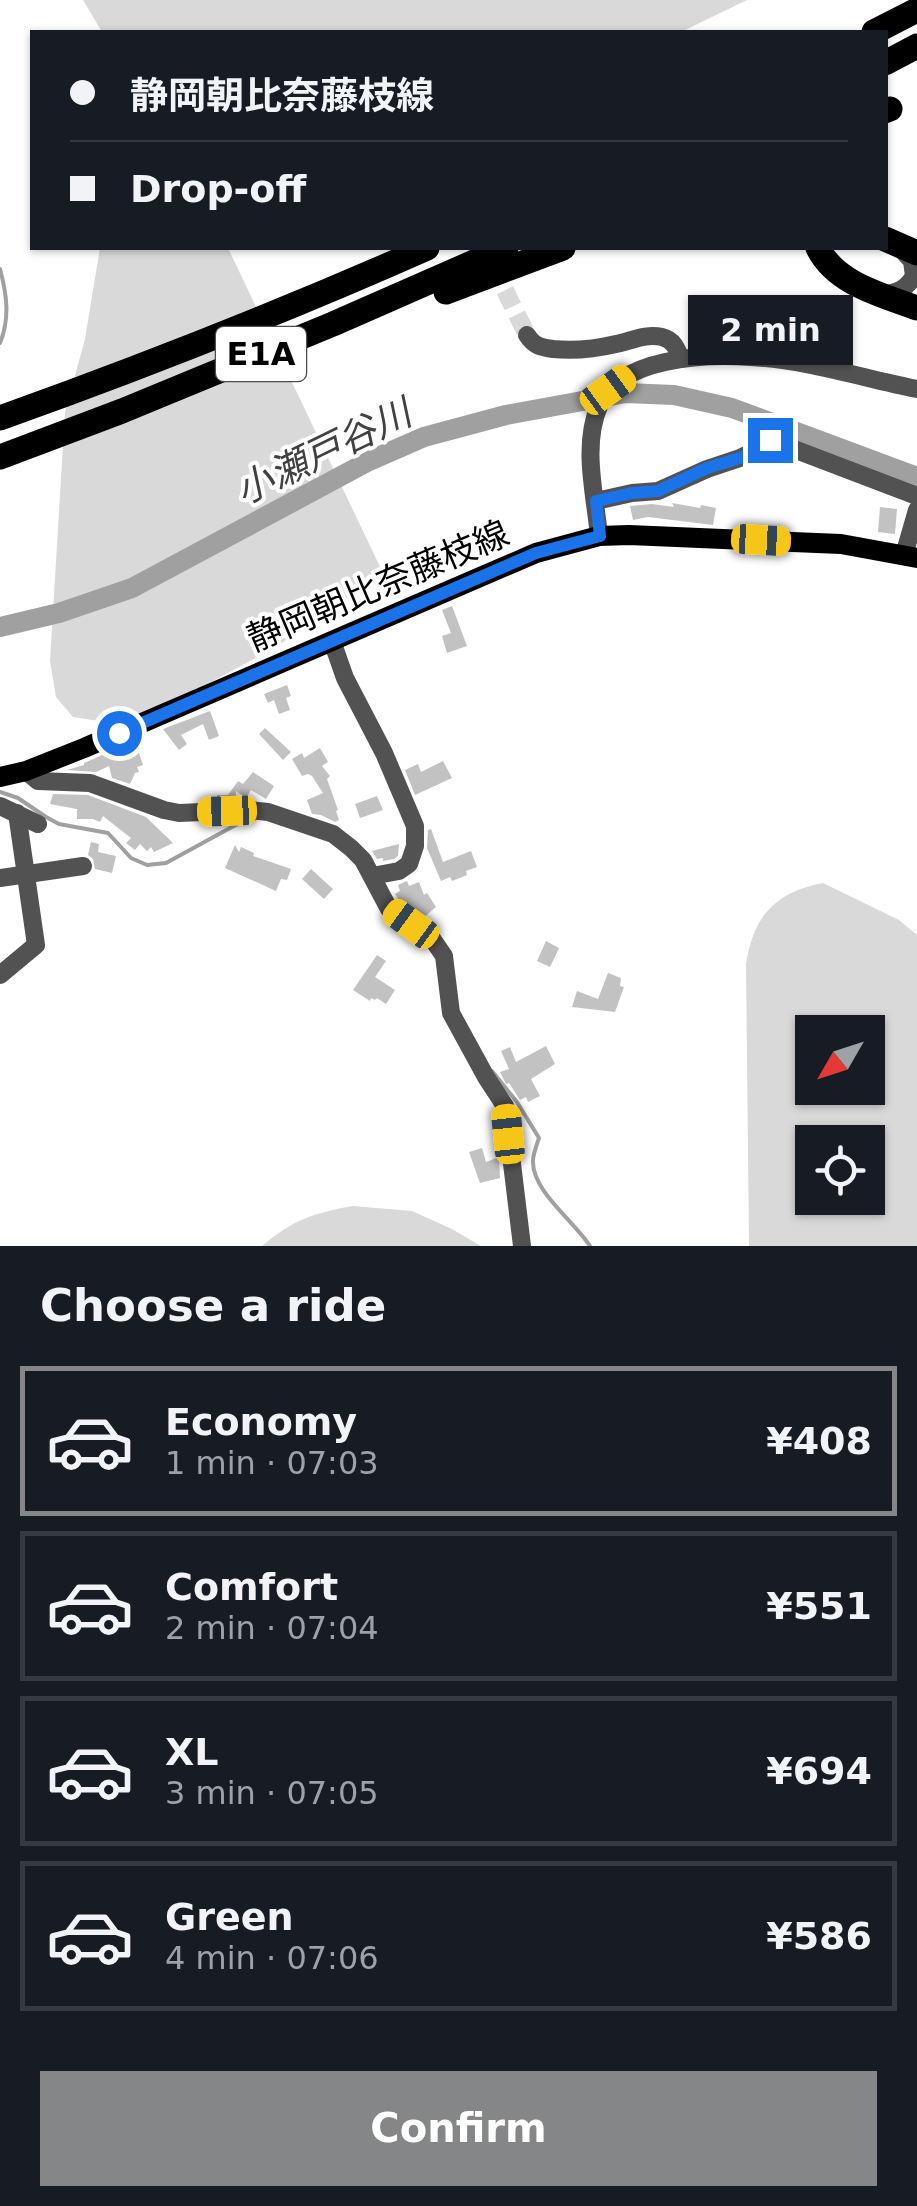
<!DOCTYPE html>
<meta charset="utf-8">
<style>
:root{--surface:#171b24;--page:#20242c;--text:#f1f3f6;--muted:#9ea1a6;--line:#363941;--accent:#858687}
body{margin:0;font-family:"DejaVu Sans","Noto Sans JP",sans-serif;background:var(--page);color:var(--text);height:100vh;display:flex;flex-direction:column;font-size:38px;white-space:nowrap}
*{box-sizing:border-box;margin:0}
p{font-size:32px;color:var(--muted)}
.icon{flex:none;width:55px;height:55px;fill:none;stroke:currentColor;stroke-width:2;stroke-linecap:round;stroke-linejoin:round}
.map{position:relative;height:1246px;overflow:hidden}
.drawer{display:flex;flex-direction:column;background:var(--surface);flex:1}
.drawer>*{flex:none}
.top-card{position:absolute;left:30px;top:30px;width:858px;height:220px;border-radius:0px;box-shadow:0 2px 8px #0004;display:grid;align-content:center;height:220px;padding:0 40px;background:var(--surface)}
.needle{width:65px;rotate:231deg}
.controls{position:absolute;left:795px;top:1015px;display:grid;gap:20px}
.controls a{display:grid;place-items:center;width:90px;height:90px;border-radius:0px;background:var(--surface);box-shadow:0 2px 8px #0004;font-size:50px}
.end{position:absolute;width:45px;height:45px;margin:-22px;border:12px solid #1a73e8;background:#fff;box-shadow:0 0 0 5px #fff}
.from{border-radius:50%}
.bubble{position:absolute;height:70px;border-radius:0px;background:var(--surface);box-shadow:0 2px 8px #0004;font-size:32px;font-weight:700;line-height:70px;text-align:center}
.car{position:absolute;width:30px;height:60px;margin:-30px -15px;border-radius:12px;box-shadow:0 0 8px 2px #0007;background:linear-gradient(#f5c518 24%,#345 0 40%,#f5c518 0 76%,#345 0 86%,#f5c518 0)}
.top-card b{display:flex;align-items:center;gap:35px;height:95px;font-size:38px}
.top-card b+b{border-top:2px solid var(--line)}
.top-card i{width:25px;height:25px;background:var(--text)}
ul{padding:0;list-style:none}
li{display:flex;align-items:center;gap:30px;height:150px;margin:0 20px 15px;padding:0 20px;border:5px solid var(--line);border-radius:0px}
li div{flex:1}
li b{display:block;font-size:38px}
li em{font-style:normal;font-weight:700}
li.current{border-color:var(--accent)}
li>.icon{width:90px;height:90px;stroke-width:1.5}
h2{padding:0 40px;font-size:45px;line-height:120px}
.cta{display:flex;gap:20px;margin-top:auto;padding:20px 40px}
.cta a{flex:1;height:115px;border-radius:0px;background:var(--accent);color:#fff;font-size:40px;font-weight:700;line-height:115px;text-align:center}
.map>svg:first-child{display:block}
.green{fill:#d9d9d9;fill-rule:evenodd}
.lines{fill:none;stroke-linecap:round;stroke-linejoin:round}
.stream{stroke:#a0a0a0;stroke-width:4}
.river{stroke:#a0a0a0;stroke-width:20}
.building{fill:#c2c2c2}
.minor-tunnel{stroke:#d9d9d9;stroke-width:18;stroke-dasharray:18 9;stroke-linecap:butt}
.minor{stroke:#525252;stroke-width:18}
.major{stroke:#000;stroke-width:20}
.highway{stroke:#000;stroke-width:25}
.route{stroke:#1a73e8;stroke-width:12}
.labels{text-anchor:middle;stroke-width:8;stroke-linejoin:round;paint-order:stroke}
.shield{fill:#fff;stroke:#4c4c4c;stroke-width:2.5}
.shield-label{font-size:32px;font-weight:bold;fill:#000}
.street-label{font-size:35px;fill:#000;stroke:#fff}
.water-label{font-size:38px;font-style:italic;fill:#414141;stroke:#fff}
</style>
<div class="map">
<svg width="917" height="1246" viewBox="0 0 917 1246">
<rect width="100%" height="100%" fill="#fff"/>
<!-- green -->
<g class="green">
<polygon points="83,0 747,0 681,32 102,32"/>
<polygon points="100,248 228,248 383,573 276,647 161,709 134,719 99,721 73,717 56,697 50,661 65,412 85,339"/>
<path d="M823 883 899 920 917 935V1246H749L746 964C753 917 775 892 823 883ZM868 1032V1088H812V1032ZM868 1142V1198H812V1142Z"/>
<path d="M353 1206 412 1211 452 1229 481 1246H262C294 1219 314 1213 353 1206Z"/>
</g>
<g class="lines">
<!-- stream -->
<g class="stream">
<path d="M0 269C7 295 10 318 0 343"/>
<polyline points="0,792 18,798 46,817 59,824 108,833 131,858 147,865 166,863 241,822 254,819"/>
<path d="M492 1071 517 1102 539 1138C537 1144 533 1154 533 1161 532 1191 574 1221 590 1246"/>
</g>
<!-- river -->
<polyline class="river" points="0,627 59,613 132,588 369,461 424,437 506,415 626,393 674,395 732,408 917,477"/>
</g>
<!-- building -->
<g class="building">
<polygon points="672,503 700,508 701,505 716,508 713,525 648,517 633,520 630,506 652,504 674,507"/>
<polygon points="880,507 897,509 895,534 878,532"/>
<polygon points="452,606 467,646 447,653 442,636 451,633 442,610"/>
<polygon points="287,685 291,696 286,698 290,710 279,714 274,700 268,703 264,694"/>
<polygon points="210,711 219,736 209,740 203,724 181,735 187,744 179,750 163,729"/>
<polygon points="265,728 291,752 283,760 259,734"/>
<polygon points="137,740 142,748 138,750 143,765 137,767 139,772 135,773 130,784 112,778 109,766 96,772 67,770 84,765 84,763"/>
<polygon points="320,748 328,762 322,766 330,776 327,779 338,810 336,811 339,820 335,822 321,815 312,814 307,800 323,793 312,776 308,774 302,776 292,759 302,753 304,758"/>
<polygon points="443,761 452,778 415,795 405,770 418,764 421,772"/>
<polygon points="253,772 274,786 266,799 251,790 246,798 236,791 236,798 217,799 217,795 228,795 238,781 243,784"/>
<polygon points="53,794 88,795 146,817 173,843 154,852 151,847 147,851 140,844 135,850 126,843 131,838 103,816 100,822 93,819 77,819 77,809 50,804"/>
<polygon points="377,796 383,810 360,818 355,804"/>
<polygon points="431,829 443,862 471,851 477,867 466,871 467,875 452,881 450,877 441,881 427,848 428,830"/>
<polygon points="91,842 99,844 98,852 116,856 112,873 95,869 93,859 88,855"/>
<polygon points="399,844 398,856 394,859 383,861 383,858 377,859 372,851"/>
<polygon points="235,845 239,852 241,847 254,853 253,856 291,869 287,880 281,879 276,891 225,868"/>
<polygon points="311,869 333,889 324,899 302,879"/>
<polygon points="407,881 409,886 419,882 424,895 427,893 436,907 423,918 399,900 395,894 400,891 398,885"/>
<polygon points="546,941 559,948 550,967 537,961"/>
<polygon points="377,955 386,961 375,977 395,990 386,1004 377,998 375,1000 371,998 370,1001 353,990"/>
<polygon points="608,973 621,978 620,986 624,987 615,1012 572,1007 577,991 598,999"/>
<polygon points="546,1046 555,1064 531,1079 540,1096 528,1102 526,1097 520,1100 509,1083 506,1084 500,1072 509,1069 501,1051 510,1047 516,1062"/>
<polygon points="482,1148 486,1162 499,1157 500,1178 480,1183 469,1152"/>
</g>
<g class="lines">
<!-- minor-tunnel -->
<polyline class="minor-tunnel" points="493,266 527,335"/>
<!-- minor -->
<g class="minor">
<path d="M883 295C897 292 906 290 914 276L912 261 901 249"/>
<path d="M527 335C534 346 540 347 553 349 574 351 595 349 616 344 631 341 646 333 662 337 674 340 677 349 681 359"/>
<polyline points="596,501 632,493 658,491 707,469 740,458 764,446 770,440 917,496"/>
<path d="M599 536C595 494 582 446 599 406 619 357 705 354 751 357 807 360 862 378 917 389"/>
<polyline points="904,555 917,510"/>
<polyline points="332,641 345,678 384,753 415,826 415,846 409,864 399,871 372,876"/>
<polyline points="26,771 38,781 90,783 164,810 179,813 250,810 268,812 333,834 351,848 363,860 389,909 433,940 444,956 451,1013 486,1077 505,1106 522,1246"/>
<polyline points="0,806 38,824"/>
<polyline points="0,878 83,866"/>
<polyline points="0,975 36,945 17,813"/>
</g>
<!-- major -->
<polyline class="major" points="0,777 26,771 84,748 536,553 599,536 629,535 841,544 917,558"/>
<!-- highway -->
<g class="highway">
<polyline points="874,32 917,10"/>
<polyline points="885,63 917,46"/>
<polyline points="885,111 890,109"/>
<polyline points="885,239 917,253"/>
<path d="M818 248C836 284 882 295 917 308"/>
<polyline points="446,292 563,248"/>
<path d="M0 418C145 366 287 310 427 248"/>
<polyline points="0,457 122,411 333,324 506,248"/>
</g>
</g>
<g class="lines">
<!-- route -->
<polyline class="route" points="119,733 536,553 600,536 596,501 632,493 658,491 707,468 740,458 764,446 770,440"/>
</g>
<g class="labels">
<!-- shield labels -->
<rect class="shield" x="216" y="327" width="90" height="54" rx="8"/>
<g class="shield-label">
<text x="261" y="365">E1A</text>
</g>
<!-- street labels -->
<g class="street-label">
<text transform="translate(378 586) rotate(-23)" y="12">静岡朝比奈藤枝線</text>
</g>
<!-- water labels -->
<g class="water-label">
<text transform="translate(323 452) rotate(-26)" y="13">小瀬戸谷川</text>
</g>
</g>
</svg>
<div class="controls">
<a><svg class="needle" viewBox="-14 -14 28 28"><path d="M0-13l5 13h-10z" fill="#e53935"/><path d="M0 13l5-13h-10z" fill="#9ea1a6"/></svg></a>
<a><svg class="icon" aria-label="locate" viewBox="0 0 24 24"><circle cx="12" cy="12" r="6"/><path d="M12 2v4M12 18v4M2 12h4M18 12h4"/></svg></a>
</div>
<i class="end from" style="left:119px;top:733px"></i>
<i class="end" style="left:770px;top:440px"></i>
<div class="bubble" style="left:688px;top:295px;width:165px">2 min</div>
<i class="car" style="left:608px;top:390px;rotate:54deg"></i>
<i class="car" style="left:761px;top:540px;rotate:93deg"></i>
<i class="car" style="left:227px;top:811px;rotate:268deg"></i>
<i class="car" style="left:411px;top:924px;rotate:306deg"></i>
<i class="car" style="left:508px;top:1134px;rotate:354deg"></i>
<div class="top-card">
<b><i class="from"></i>静岡朝比奈藤枝線</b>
<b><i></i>Drop-off</b>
</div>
</div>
<section class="drawer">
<h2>Choose a ride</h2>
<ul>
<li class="current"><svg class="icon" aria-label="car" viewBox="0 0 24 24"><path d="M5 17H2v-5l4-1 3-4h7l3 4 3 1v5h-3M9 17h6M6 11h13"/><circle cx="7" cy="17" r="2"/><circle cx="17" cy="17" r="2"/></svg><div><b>Economy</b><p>1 min · 07:03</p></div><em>¥408</em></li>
<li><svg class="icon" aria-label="car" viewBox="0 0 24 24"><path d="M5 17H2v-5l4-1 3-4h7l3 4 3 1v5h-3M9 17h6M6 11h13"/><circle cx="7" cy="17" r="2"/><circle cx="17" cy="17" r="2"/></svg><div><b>Comfort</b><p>2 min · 07:04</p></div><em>¥551</em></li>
<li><svg class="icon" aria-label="car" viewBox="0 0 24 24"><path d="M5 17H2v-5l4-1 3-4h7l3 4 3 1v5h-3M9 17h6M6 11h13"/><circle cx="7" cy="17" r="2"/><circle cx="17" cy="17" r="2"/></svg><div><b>XL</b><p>3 min · 07:05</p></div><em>¥694</em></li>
<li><svg class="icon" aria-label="car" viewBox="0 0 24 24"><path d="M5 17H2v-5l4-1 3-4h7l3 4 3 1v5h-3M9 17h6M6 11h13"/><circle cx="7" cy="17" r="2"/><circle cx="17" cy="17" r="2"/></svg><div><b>Green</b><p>4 min · 07:06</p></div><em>¥586</em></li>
</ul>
<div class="cta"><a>Confirm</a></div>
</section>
